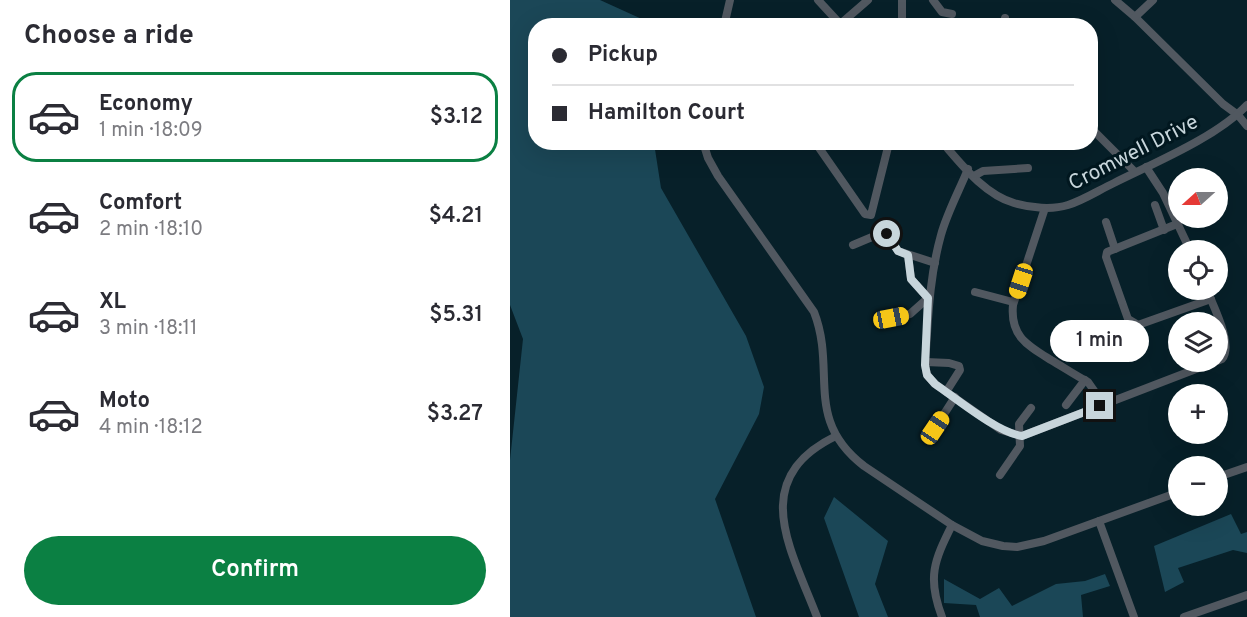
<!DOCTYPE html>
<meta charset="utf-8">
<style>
:root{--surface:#fff;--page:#f7f7f7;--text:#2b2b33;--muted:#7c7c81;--line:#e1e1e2;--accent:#0b8043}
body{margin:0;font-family:Overpass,sans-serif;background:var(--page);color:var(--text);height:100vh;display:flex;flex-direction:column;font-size:22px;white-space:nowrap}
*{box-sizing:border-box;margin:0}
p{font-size:20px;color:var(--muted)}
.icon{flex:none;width:33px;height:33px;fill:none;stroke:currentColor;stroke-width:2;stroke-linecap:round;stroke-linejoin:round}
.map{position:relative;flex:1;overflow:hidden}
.drawer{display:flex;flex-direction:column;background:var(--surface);width:510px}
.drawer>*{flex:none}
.guide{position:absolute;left:18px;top:18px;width:570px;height:132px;border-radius:24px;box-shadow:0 6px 24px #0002;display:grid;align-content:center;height:132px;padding:0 24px;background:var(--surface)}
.needle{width:39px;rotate:249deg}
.fabs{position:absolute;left:658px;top:168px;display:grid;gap:12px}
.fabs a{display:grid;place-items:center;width:60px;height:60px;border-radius:50%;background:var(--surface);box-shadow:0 6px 24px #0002;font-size:30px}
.end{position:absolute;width:27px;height:27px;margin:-14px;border:8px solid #c7d5db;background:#111;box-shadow:0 0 0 3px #111}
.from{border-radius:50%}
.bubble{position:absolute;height:42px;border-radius:21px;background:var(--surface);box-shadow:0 6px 24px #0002;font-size:20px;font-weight:600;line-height:42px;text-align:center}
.car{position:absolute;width:18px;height:36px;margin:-18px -9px;border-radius:8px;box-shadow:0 0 4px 2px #0007;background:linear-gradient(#f5c518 24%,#345 0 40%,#f5c518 0 76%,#345 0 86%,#f5c518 0)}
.guide b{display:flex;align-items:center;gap:21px;height:57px;font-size:22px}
.guide b+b{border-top:2px solid var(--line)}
.guide i{width:15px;height:15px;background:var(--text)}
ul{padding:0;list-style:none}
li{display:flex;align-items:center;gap:18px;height:90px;margin:0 12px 9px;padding:0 12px;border:3px solid transparent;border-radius:24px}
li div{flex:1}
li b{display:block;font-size:22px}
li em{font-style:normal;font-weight:600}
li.on{border-color:var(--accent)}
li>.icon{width:54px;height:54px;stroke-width:1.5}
h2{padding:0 24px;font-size:27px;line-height:72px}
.button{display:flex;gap:12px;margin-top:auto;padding:12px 24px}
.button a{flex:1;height:69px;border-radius:36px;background:var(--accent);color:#fff;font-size:24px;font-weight:600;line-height:69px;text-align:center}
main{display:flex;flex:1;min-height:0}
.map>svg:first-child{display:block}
.green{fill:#1b4757}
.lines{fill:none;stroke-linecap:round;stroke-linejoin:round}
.minor{stroke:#515860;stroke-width:8}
.route{stroke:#c7d5db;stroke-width:8}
.labels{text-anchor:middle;stroke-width:6;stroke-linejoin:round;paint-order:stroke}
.street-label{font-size:21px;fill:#c7d5db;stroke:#01171f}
</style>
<main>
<section class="drawer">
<h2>Choose a ride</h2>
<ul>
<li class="on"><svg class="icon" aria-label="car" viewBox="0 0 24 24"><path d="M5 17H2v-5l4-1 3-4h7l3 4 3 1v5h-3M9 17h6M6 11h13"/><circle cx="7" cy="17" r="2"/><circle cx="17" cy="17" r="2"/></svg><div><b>Economy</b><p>1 min · 18:09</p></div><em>$3.12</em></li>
<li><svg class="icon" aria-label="car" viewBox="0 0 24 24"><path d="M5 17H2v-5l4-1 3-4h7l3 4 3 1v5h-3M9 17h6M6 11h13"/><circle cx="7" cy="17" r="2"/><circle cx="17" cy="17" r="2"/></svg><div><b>Comfort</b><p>2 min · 18:10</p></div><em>$4.21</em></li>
<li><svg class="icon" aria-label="car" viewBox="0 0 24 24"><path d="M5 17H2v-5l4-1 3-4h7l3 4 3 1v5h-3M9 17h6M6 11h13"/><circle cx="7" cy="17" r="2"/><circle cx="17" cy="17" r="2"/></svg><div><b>XL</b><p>3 min · 18:11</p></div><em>$5.31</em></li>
<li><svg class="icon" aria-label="car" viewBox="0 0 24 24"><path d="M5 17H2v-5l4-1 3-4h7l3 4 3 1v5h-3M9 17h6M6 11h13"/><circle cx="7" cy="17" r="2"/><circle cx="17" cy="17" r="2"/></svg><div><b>Moto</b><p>4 min · 18:12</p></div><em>$3.27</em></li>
</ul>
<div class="button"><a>Confirm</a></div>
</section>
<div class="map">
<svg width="737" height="617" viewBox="0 0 737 617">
<rect width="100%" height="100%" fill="#072029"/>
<!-- green -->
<g class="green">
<polygon points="0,0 90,0 145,25 26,26 26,142 144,143 151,188 236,336 254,387 249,414 205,499 246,617 0,617 0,460 13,339 0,305"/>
<polygon points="324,497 378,541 365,584 378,617 349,617 314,518"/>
<polygon points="721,514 731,534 737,532 737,553 723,550 668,568 674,582 655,592 644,546"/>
<polygon points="595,574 600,586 571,595 573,617 470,617 466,605 434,603 434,579 470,599 489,588 502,606 546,584 575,581"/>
</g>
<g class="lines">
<!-- minor -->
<g class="minor">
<polyline points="308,0 332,26"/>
<polyline points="423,0 432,12 442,14"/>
<polyline points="605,0 625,17 713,104 728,115 737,126"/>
<polyline points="625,17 643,0"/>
<polyline points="392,23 392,0"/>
<polyline points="214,26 220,0"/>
<polyline points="328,26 358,0"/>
<polyline points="493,26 495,18"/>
<polyline points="580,127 625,172"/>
<path d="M193 142 198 158 208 176 304 312C327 371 293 419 354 466L442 525 472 541 493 546 507 547 534 541 669 492"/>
<polyline points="305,142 355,214 361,215 378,147 377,142"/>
<path d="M432 142C452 165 474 194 504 203 521 208 542 210 558 205 574 200 589 190 604 183 644 163 707 137 737 105"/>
<polyline points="636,167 653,193 680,250"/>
<path d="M458 169C449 191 437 213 431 235 419 278 418 321 415 365L417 375 425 384 491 430 512 436 712 359C724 345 703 306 697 290"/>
<polyline points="464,176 473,171 518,168"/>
<polyline points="645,205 654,230"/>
<path d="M535 208 503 305C500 336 517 345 541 360 553 367 565 375 578 382L585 392 590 406"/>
<polyline points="596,222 605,249"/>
<polyline points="667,224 597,252 596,257 618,319 628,325 701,299"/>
<polyline points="343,245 362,237 377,235 388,251 425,263"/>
<polyline points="465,292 503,302"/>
<polyline points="381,318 400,314 418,298 401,279 398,255"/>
<polyline points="416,362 439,363 449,366 450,370 436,392"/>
<polyline points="556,405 575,380"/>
<polyline points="425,428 445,397"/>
<polyline points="490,475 510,446 509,424 521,408"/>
<polyline points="708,477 737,467"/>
<polyline points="589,521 624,617"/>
<path d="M307 617C281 549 237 479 326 436"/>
<path d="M432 617C417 578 424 561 442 525"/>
<polyline points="674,617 737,595"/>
</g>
</g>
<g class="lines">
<!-- route -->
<path class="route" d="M377 234 388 251 398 255 401 279 418 298 415 365 417 375 425 384C447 399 488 433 512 436L590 406"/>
</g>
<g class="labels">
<!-- street labels -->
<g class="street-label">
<text transform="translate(623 152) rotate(-27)" y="7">Cromwell Drive</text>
</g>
</g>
</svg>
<div class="fabs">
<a><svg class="needle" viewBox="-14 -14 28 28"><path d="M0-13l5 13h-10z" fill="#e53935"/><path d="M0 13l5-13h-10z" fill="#7c7c81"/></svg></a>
<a><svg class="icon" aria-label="locate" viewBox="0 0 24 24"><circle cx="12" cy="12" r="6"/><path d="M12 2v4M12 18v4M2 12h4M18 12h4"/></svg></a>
<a><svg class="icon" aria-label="layers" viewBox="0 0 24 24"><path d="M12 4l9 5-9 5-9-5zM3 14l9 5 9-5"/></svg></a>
<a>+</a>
<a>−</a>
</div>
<i class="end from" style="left:377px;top:234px"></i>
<i class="end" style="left:590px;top:406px"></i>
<div class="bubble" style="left:540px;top:320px;width:99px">1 min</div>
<i class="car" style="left:511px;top:281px;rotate:198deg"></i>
<i class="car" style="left:381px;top:318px;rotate:79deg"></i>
<i class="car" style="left:425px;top:428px;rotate:34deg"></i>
<div class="guide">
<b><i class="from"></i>Pickup</b>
<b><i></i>Hamilton Court</b>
</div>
</div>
</main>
